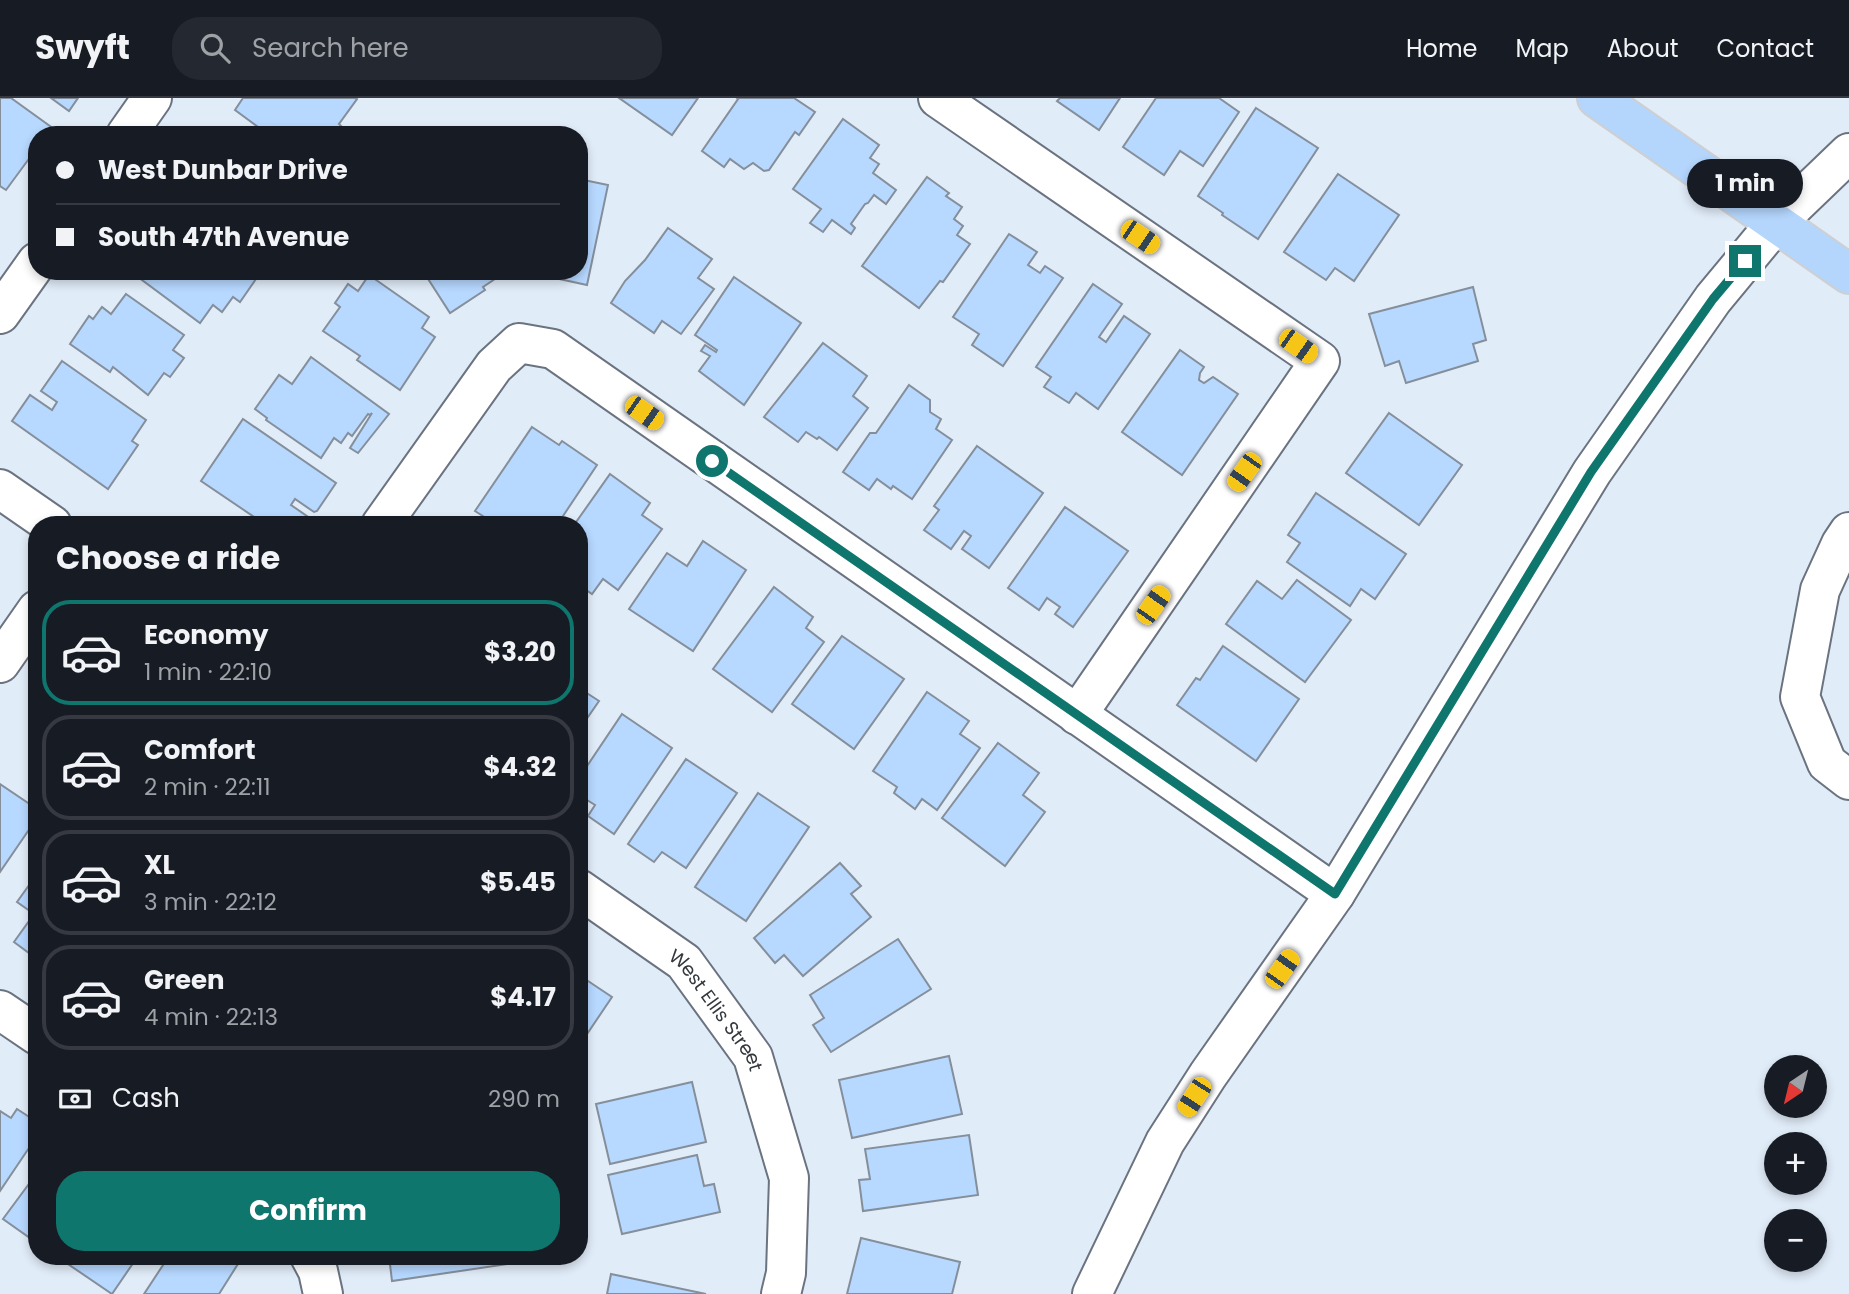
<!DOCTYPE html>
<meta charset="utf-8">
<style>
:root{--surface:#171b24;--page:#242831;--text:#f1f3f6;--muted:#9ea1a6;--line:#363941;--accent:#0f766e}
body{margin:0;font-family:Poppins,sans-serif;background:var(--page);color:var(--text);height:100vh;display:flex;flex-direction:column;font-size:26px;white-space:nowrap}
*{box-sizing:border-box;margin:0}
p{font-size:23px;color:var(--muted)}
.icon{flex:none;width:38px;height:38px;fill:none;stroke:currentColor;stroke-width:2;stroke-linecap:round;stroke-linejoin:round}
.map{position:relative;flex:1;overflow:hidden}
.drawer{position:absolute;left:28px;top:418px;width:560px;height:749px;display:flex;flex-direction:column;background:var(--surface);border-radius:28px;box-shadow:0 4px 10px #0003}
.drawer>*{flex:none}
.top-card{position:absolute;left:28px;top:28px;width:560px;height:154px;border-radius:28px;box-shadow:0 4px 10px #0003;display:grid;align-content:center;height:154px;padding:0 28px;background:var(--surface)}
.needle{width:46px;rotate:215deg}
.fabs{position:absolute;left:1764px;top:957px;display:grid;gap:14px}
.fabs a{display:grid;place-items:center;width:63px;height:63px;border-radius:50%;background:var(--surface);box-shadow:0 4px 10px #0003;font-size:35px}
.end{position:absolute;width:32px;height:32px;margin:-16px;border:9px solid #0f766e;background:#fff;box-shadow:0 0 0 4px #fff}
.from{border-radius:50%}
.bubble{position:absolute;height:49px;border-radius:24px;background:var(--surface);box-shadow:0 4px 10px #0003;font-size:23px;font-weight:700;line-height:49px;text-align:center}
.car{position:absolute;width:21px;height:42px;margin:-21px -10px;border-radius:9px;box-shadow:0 0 5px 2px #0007;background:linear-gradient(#f5c518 24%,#345 0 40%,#f5c518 0 76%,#345 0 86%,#f5c518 0)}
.top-card b{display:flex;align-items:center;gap:24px;height:66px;font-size:26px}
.top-card b+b{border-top:2px solid var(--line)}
.top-card i{width:18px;height:18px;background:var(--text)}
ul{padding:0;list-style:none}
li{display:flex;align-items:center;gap:21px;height:105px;margin:0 14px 10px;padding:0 14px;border:4px solid var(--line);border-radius:28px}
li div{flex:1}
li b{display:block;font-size:26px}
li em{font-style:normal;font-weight:700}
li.selected{border-color:var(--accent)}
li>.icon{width:63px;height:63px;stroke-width:1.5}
h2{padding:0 28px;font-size:32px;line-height:84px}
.pay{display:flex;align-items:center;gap:18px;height:77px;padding:0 28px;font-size:26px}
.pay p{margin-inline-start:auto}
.button{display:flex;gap:14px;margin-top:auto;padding:14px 28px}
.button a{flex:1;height:80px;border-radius:28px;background:var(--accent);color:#fff;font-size:28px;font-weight:700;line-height:80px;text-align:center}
header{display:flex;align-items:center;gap:42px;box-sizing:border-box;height:98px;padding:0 35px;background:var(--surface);border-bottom:2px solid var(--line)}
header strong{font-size:33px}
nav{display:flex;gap:38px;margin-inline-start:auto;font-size:24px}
.search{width:490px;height:63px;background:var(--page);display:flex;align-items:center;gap:18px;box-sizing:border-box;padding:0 24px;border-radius:28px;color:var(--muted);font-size:26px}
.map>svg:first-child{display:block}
.building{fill:#b7d8ff;stroke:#858f9b;stroke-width:2}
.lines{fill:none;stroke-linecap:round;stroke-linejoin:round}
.minor-casing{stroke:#6a737f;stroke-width:42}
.major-casing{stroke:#cecfd0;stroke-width:42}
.minor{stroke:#fff;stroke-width:38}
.major{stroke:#b4d5fc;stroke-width:38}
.route{stroke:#0f766e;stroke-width:9}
.labels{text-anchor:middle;stroke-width:6;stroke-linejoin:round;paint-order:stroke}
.street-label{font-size:19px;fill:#33383d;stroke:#f4f9fe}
</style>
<header>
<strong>Swyft</strong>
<div class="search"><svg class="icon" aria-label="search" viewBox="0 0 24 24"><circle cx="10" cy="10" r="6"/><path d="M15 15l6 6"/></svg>Search here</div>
<nav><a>Home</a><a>Map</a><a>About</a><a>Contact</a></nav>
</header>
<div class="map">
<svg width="1849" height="1196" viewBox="0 0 1849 1196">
<rect width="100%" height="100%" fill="#e1ecf9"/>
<!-- building -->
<g class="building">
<polygon points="0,0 11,0 54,31 50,37 37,37 37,56 34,60 31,58 6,92 0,88"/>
<polygon points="51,0 78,0 69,13"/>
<polygon points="243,0 355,0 357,1 339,26 342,29 343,37 269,37 235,12"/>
<polygon points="619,0 698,0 672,37"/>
<polygon points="737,0 794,0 815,14 799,37 795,34 769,72 764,73 753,65 744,71 730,61 724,69 702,53 738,1"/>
<polygon points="1060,0 1120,0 1099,32 1057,3"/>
<polygon points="1156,0 1219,0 1239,14 1203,68 1180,53 1164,77 1123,49"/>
<polygon points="1256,10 1318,50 1258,141 1222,117 1223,115 1198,98"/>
<polygon points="843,21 879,47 870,60 879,66 873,75 896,92 886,106 874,97 868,105 865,106 851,126 855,130 851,136 832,122 823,134 810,125 821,111 793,91"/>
<polygon points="1338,76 1399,117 1354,183 1335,170 1326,182 1284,154"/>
<polygon points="927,79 949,95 946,98 962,109 954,121 963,128 957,137 970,146 943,184 940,183 919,210 862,168"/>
<polygon points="579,81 608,87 587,187 550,179 552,173 579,173"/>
<polygon points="668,130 712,161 698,180 714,191 681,236 662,223 654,235 611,205 625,183 645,162"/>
<polygon points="1009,136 1037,154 1028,167 1040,175 1045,168 1063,180 1003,268 972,247 979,236 953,219"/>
<polygon points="143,173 252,173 258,178 240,204 233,199 222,214 213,207 200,225 138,179"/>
<polygon points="423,173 491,173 495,181 483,189 485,192 450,215"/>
<polygon points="369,177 429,219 422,230 435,239 400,292 357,262 360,258 323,233 340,209 335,205 348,186 358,193"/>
<polygon points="734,179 801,225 744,307 699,273 710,258 701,253 705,247 716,254 717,252 695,237"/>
<polygon points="1093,186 1122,206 1099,239 1106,244 1124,218 1150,236 1098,311 1076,295 1069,305 1044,289 1051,279 1036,269"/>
<polygon points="1473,189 1486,242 1473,246 1478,263 1406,285 1399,263 1385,268 1369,216"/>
<polygon points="126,196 184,237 173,252 184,260 170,279 164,275 148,297 113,269 110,274 70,246 89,218 93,221 102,209 111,216"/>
<polygon points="823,245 867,278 853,298 868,310 837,352 819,339 817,341 806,334 798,344 764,319"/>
<polygon points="1180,252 1204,269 1200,275 1199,282 1204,285 1213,279 1238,296 1182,377 1122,334"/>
<polygon points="311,259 389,316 358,355 350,350 372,315 370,317 368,316 352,338 348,335 341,345 334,340 321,360 266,322 267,320 255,311 279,277 292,286"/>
<polygon points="62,263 146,322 132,343 138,347 108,391 12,323 30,297 52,312 57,304 41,293"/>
<polygon points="909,287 930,302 930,314 941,321 936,331 952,342 912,401 893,388 891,391 877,381 869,392 843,374 870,335 876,335"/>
<polygon points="1389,315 1462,367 1419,427 1346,375"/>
<polygon points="243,321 336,385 317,413 314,414 295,401 291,407 317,425 316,427 266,427 201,383"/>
<polygon points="532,329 559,347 562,343 597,367 557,427 497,427 475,413"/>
<polygon points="977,348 1043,395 989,470 962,451 971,438 964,433 951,451 924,432 939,412 934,408"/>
<polygon points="610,376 650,405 642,417 662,431 618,492 603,481 592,496 579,487 579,427 574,427"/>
<polygon points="1316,395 1406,456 1375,501 1361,491 1350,508 1287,464 1300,445 1288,437"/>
<polygon points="1065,409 1128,453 1073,529 1055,516 1060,509 1047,500 1039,512 1008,490"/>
<polygon points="703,443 746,472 693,553 629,511 667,455 687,468"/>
<polygon points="1297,482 1351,522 1305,584 1226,526 1257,483 1282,501"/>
<polygon points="774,489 813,519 806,530 824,544 772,614 713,571"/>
<polygon points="842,538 904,581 854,651 792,606"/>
<polygon points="1223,548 1299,601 1256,663 1177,607 1196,580 1200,582"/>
<polygon points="579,590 599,603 579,632"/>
<polygon points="927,594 969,623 960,636 980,650 937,712 922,701 915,711 894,695 897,689 873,673"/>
<polygon points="622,616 672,650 614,736 588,718 595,707 579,697 579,680"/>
<polygon points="998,645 1039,675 1023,697 1045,714 1005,768 942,720"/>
<polygon points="686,661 737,695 686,770 662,754 654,764 628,746"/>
<polygon points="0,686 37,711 37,720 0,774"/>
<polygon points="758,695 809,729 746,823 695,789"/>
<polygon points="840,765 861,788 851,796 871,819 803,878 784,857 775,865 754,840"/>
<polygon points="37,776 37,861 14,844 34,816 17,804"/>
<polygon points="898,841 931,891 831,954 813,927 824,920 810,897"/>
<polygon points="579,877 612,899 579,948"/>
<polygon points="949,958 962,1016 852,1040 839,982"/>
<polygon points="692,984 706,1044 610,1066 596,1006"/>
<polygon points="17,1011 37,1024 37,1038 0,1093 0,1013 11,1020"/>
<polygon points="969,1037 978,1097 863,1113 859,1082 870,1081 865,1051"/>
<polygon points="697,1057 704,1088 714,1086 720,1114 622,1136 608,1077"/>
<polygon points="37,1075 37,1145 3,1121"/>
<polygon points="861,1140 960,1164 952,1196 847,1196"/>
<polygon points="65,1158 138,1158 112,1196 62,1162"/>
<polygon points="169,1158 243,1158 219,1196 144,1196"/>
<polygon points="389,1158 507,1158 508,1166 392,1183"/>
<polygon points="611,1176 706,1196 607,1196"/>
</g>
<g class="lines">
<defs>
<g id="minor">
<polyline points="938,0 1320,263 1077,617"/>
<polyline points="126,37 152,0"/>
<polyline points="0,216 37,164"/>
<polyline points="0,391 52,427"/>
<polyline points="381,427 494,268 519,245 553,251 1335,796"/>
<polyline points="1849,434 1841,446 1820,492 1800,599 1827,665 1849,682"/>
<polyline points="0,565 37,512"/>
<path id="s1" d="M579 791 684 864 753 959 789 1080 786 1175 781 1196"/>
<polyline points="0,912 37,937"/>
<polyline points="310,1158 318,1173 323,1196"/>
<polyline points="1092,1196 1165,1044 1208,977 1335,796 1592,374 1713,201 1776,125 1849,55"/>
</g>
<polyline id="major" points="1597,0 1849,176"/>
</defs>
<!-- minor casing -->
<use href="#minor" class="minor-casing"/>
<!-- major casing -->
<use href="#major" class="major-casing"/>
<!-- minor -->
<use href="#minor" class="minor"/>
<!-- major -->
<use href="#major" class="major"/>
</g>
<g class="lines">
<!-- route -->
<polyline class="route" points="712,363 1335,796 1591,374 1713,201 1745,163"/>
</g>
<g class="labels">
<!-- street labels -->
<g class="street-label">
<text dy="7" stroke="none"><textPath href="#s1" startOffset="186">West Ellis Street</textPath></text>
</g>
</g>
</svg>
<div class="fabs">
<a><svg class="needle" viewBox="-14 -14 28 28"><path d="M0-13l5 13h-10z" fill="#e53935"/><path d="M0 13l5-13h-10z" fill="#9ea1a6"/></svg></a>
<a>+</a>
<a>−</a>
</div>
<i class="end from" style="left:712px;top:363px"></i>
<i class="end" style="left:1745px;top:163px"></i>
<div class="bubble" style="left:1687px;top:61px;width:116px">1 min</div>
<i class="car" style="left:1140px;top:139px;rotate:124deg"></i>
<i class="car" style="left:1298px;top:248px;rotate:125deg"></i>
<i class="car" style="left:644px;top:315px;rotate:125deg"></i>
<i class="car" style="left:1244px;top:374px;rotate:215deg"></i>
<i class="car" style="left:1153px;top:507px;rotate:35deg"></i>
<i class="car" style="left:1282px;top:871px;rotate:35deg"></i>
<i class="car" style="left:1194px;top:999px;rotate:213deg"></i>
<div class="top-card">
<b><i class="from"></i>West Dunbar Drive</b>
<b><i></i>South 47th Avenue</b>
</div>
<section class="drawer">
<h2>Choose a ride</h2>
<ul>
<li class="selected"><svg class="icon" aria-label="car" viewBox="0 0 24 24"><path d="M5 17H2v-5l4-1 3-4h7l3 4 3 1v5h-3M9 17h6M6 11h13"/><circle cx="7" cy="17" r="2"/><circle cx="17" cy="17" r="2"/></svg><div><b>Economy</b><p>1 min · 22:10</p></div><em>$3.20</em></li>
<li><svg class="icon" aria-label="car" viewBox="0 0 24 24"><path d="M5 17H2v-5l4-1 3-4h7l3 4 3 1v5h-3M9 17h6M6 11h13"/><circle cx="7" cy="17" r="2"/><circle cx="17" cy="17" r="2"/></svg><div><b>Comfort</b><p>2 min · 22:11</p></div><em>$4.32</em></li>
<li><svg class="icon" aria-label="car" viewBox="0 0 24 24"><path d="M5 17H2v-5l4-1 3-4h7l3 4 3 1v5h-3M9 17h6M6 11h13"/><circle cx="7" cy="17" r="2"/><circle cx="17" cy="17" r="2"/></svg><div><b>XL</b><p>3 min · 22:12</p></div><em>$5.45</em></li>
<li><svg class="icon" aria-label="car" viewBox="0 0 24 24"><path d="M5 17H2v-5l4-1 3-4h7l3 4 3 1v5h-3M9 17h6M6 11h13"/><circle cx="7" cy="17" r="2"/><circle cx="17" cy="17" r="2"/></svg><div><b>Green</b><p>4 min · 22:13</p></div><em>$4.17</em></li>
</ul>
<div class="pay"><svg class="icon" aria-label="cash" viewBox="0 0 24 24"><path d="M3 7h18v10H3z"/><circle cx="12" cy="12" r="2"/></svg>Cash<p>290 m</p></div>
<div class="button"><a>Confirm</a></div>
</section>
</div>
